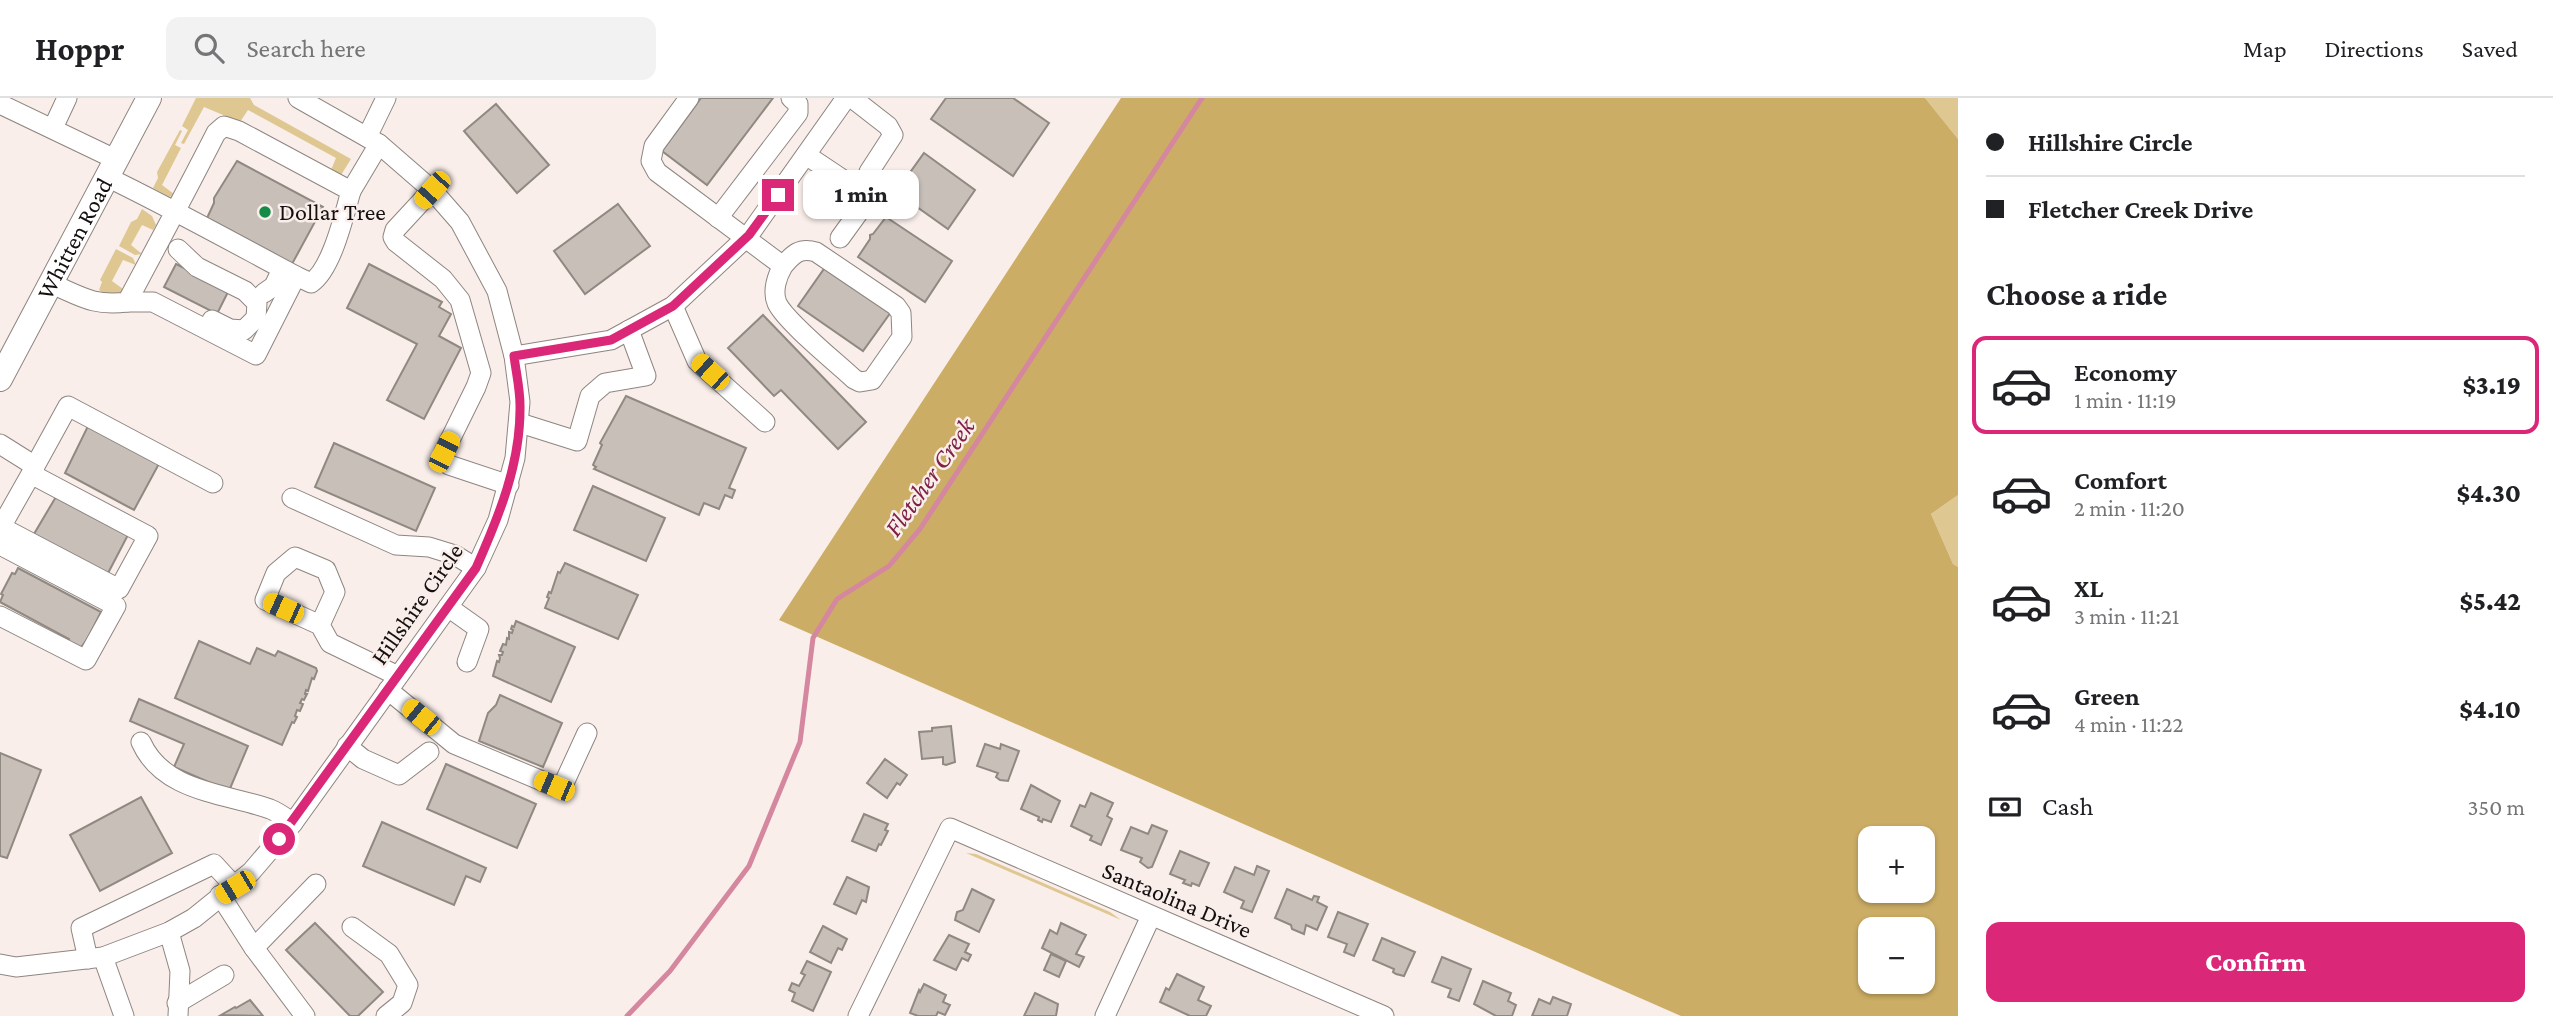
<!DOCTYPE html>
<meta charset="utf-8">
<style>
:root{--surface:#fff;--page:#f2f2f2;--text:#202124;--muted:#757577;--line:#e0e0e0;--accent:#db2777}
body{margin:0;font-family:"Crimson Pro",serif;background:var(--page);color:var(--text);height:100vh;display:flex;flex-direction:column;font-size:26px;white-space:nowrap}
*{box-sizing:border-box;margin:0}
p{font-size:23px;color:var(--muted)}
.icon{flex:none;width:38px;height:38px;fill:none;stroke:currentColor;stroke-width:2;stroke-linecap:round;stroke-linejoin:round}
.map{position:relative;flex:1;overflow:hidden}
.details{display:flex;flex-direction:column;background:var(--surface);width:595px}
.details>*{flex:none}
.guide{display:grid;align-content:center;height:154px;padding:0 28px;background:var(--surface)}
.buttons{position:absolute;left:1858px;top:728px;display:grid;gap:14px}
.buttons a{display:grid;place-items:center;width:77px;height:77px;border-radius:14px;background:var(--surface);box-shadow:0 2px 5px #0004;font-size:35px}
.end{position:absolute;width:32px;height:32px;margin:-16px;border:9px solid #db2777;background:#fff;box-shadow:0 0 0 4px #fff}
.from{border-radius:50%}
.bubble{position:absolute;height:49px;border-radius:14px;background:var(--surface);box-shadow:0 2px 5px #0004;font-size:23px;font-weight:800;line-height:49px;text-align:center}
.car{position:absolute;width:21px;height:42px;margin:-21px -10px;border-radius:9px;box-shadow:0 0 5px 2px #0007;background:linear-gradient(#f5c518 24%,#345 0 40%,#f5c518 0 76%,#345 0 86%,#f5c518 0)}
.guide b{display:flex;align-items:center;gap:24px;height:66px;font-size:26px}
.guide b+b{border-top:2px solid var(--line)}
.guide i{width:18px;height:18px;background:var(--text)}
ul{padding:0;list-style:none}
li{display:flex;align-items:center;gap:21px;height:98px;margin:0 14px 10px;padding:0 14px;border:4px solid transparent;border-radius:14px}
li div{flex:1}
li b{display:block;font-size:26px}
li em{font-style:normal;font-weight:800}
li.current{border-color:var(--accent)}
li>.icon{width:63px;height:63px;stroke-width:1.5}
h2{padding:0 28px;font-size:32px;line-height:84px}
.pay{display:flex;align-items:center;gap:18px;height:77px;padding:0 28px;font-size:26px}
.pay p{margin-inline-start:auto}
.action{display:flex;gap:14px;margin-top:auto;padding:14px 28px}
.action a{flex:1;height:80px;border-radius:14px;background:var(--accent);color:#fff;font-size:28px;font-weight:800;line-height:80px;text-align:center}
header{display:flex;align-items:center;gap:42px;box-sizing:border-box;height:98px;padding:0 35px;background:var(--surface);border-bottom:2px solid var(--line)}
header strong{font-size:33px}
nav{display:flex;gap:38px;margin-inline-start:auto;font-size:24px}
.search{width:490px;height:63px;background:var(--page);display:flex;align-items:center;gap:18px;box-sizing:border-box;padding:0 24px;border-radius:14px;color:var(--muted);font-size:26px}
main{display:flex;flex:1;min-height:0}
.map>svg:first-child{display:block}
.green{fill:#dfc792}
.forest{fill:#ccad65;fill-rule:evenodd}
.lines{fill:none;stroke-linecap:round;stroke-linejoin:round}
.stream{stroke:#d4879e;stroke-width:5}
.building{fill:#c7bfb8;stroke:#908982;stroke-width:2}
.minor-casing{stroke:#8e8581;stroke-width:21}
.major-casing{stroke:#8e8581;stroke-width:26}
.minor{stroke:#fff;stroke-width:19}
.major{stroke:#fff;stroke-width:24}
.route{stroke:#db2777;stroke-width:9}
.poi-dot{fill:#148b46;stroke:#f9eeea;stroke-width:2.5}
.labels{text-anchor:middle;stroke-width:5;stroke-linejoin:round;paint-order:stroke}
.poi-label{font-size:24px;fill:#14100f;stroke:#f9eeea;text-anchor:start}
.street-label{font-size:24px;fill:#14100f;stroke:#f9eeea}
.water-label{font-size:26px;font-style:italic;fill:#7d2245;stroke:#f9eeea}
</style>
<header>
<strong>Hoppr</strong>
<div class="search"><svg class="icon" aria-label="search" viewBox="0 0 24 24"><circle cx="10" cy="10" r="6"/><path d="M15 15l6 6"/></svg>Search here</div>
<nav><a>Map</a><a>Directions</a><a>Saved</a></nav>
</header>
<main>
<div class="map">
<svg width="1958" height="918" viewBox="0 0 1958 918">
<rect width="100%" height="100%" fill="#f9eeea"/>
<!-- green -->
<g class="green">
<polygon points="196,0 250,0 254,7 351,61 341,77 331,72 336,60 248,12 240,24 204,9 184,46 181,45 188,32 182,28"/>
<polygon points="1925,0 1958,0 1958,41"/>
<polygon points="180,32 182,33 175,47 181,50 162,87 174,96 170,99 153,90 158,80 157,74"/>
<polygon points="142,111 152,118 156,127 153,132 142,127 131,147 142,156 135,157 119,148 131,124 137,121"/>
<polygon points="116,151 133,160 136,167 123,162 112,183 123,191 119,197 109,198 99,192 102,184 100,182"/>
<polygon points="1958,397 1958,469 1953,466 1931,416"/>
<polygon points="966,755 976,756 1110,814 1121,822"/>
</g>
<!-- forest -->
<path class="forest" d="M1121 0H1925L1958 41V397L1931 416 1953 466 1958 469V918H1681L779 522ZM1871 740H1923V793H1871ZM1871 831H1923V884H1871Z"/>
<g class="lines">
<!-- stream -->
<polyline class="stream" points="627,918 670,873 749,768 800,644 813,540 837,501 889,468 920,431 1202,0"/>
</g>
<!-- building -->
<g class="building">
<polygon points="701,0 773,0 707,87 662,53"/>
<polygon points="946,0 1013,0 1049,25 1013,78 931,21"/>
<polygon points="496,6 549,67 517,95 464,33"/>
<polygon points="924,55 975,92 948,131 896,94"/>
<polygon points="237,63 323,109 292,166 207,120 214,105 214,100"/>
<polygon points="618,106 650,148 585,196 554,153"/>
<polygon points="886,119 952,163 925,204 858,159 870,141 870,137 873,136"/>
<polygon points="176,166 229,192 217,216 164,189"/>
<polygon points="369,166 442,204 439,209 451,216 439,238 461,250 424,321 387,302 417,246 347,210"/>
<polygon points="826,168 891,214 863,253 798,208"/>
<polygon points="763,217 866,324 838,351 781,292 774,298 728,250"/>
<polygon points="626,298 746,350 729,390 735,392 732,400 725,397 719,411 704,405 699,417 594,371 596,369 593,367 602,347 600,345"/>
<polygon points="88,328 161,362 134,412 65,375"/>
<polygon points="334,345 435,390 416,433 315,389"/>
<polygon points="593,388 665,420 646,463 574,432"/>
<polygon points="57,397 129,435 106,479 34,436"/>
<polygon points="565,465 638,497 618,541 545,510 549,500 547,499 549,494 551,495 558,474 560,475"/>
<polygon points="18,470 101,514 91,534 92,535 79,552 66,545 69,541 0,504 3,497 1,496 12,475 15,476"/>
<polygon points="516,523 575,549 551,604 493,578 497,563 499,564 500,560 499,557 502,557 503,554 500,553 503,546 506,547 507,540 509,541 509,534 512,535 513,532 511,531 512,528 514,529"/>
<polygon points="199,543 250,566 257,550 275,558 278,553 316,570 317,573 314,581 312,580 308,593 306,592 305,596 307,596 304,602 302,601 300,605 303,606 300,613 297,612 295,618 297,619 294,625 292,624 282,647 175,600"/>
<polygon points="500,597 562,625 543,669 479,643 488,615 496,607"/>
<polygon points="139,601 248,648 229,693 174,669 184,646 130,623"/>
<polygon points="951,628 955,664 946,667 943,666 943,659 922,661 919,634 932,633 932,630"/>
<polygon points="985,646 1000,651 1001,646 1019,653 1008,683 1000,682 996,679 998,675 977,668"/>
<polygon points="0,655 41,672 7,760 0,758"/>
<polygon points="885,661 907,677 900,687 897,685 887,700 867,685"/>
<polygon points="446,666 536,706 517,750 427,711"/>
<polygon points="1031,687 1060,703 1051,724 1043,721 1042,724 1038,722 1039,719 1021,711"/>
<polygon points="1091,695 1113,705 1107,718 1112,721 1101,747 1090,742 1092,738 1071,728 1080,707 1085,709"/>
<polygon points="141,699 172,755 100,793 70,737"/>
<polygon points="864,716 888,726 885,732 888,733 881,747 879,746 876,753 852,743"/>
<polygon points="382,724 486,770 480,784 466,778 454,807 363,768"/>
<polygon points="1152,727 1167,733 1152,769 1148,770 1140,764 1142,760 1121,752 1131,729 1148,736"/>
<polygon points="1180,753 1209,765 1199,788 1192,785 1191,788 1183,785 1185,782 1170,776"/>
<polygon points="1257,768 1269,773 1252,814 1241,810 1244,803 1224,794 1235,769 1254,777"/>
<polygon points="847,779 869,789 866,804 862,802 856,816 834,806"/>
<polygon points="972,791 994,802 979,834 955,822 957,814 963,812"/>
<polygon points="1287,791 1312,802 1314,798 1319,799 1317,804 1327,809 1317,832 1306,827 1304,836 1292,831 1291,827 1275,820"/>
<polygon points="1338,814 1368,826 1354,858 1344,854 1347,846 1328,839"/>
<polygon points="315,825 383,894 358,918 350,918 286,852"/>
<polygon points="1061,825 1086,837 1076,856 1084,859 1079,869 1042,850 1050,832 1057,836"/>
<polygon points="823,828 847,841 842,852 838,850 831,865 810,854"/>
<polygon points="949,837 969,846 965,854 971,857 968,863 962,860 956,872 934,862"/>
<polygon points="1382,840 1415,854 1404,878 1396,876 1393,874 1394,871 1373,862"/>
<polygon points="1051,856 1066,863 1059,879 1044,872"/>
<polygon points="1442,859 1471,871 1459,903 1448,899 1451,891 1432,884"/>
<polygon points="807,863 831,874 813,913 792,903 795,895 789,892 792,885 799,888 805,877 801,875"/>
<polygon points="1177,876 1204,889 1198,902 1211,908 1206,918 1190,918 1160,904 1166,890 1169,892"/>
<polygon points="1483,883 1511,895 1508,903 1516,907 1512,918 1496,918 1474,906"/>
<polygon points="924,886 946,897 943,904 950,907 945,917 938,914 936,918 918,918 910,915 919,892 920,894"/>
<polygon points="1035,895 1058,906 1056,918 1024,918"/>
<polygon points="1553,899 1571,906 1567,918 1532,918 1539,901 1550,906"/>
<polygon points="250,902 263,918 221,917 235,909 236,910"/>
</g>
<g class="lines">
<defs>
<g id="minor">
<path d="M689 0 654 48 651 63 657 74 783 168C777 178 772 193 777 205 785 223 837 265 854 281L860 284 872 282 902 239 901 215 896 208 816 154C800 149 793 156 783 168"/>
<polyline points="852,0 888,28 893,37 869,74"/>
<polyline points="0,6 117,62"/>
<polyline points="53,30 67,0"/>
<polyline points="367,39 386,0"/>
<polyline points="806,57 863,95 866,104 840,140"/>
<polyline points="432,92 395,132 393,139 396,144 443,181 460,202 481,275 476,289 444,354 444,361 449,367 509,387"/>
<polyline points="351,93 379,46"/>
<polyline points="718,120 798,15 798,6 791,0"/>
<polyline points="178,151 197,169 245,193 257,205 256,220 244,232 230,231 212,222"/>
<path d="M52 186C82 199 93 208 127 204 157 148 187 92 216 35L224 28 239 33 351 93C344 117 332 171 311 185L296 178C234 145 171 110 107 79"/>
<polyline points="264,195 274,188 282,171"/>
<polyline points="127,204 153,204 256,257 296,178"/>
<polyline points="673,208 697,263 765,324"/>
<polyline points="514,258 611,242 673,208 749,137 846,0"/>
<polyline points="520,325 577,343 590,298 605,285 646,278 629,232"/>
<polyline points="0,346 35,368 31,376 1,429 119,491 148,438 31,376"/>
<polyline points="35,368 68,308 213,385"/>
<polyline points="292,400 396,447 429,449 455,457 476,470"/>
<polyline points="0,447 116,508 86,562 0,518"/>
<polyline points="448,509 479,531 467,564"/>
<polyline points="320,527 265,502 276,475 295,459 326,472 335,494 320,527 330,545 398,578"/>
<polyline points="388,592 454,646 554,688 564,685 587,635"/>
<path d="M141 644C163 694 224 695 270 711 278 714 286 720 293 725"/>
<polyline points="347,648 363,661 399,677 429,654"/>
<polyline points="220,797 254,850 305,918"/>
<polyline points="352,829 389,856 408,887 402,905 386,918"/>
<polyline points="169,834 180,873 178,918"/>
<polyline points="254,850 316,786"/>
<polyline points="103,859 124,918"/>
<polyline points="88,861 81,830 214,766 235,789"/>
<polyline points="0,866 16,869 103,859 169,834 194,820 251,774 293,725 476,470 498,422 515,360 520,304 514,258 497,193 460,124 432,92 379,46 298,0"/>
<polyline points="177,905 224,877"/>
<polyline points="858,918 950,730 1384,918"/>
<polyline points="1105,918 1151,818"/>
</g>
<g id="major">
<path id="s1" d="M0 281 149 0"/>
</g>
</defs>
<!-- minor casing -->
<use href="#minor" class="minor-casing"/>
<!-- major casing -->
<use href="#major" class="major-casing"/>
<!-- minor -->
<use href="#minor" class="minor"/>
<!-- major -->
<use href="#major" class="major"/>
</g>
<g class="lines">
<!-- route -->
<path class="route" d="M279 741 476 470C499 418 521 365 520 307 520 291 516 274 514 258L611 242 673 208 749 137 778 97"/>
</g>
<!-- markers -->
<circle class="poi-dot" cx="265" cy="114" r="7"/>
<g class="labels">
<!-- poi labels -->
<g class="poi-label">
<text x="279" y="122">Dollar Tree</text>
</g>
<!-- street labels -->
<g class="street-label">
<text dy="8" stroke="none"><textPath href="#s1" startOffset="159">Whitten Road</textPath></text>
<text transform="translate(417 506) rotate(-55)" y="8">Hillshire Circle</text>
<text transform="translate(1177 802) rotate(23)" y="8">Santaolina Drive</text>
</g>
<!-- water labels -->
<g class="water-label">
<text transform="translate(929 379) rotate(-55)" y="9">Fletcher Creek</text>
</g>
</g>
</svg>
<div class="buttons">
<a>+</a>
<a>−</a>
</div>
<i class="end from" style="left:279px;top:741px"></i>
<i class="end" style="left:778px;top:97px"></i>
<div class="bubble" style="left:803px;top:72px;width:116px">1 min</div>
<i class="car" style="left:432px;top:92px;rotate:222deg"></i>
<i class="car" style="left:710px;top:274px;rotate:312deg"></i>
<i class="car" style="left:444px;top:354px;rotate:26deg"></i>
<i class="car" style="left:283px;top:510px;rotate:294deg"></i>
<i class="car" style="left:421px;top:619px;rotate:309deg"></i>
<i class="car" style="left:554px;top:688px;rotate:293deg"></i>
<i class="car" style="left:235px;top:789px;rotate:239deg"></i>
</div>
<section class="details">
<div class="guide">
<b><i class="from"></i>Hillshire Circle</b>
<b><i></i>Fletcher Creek Drive</b>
</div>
<h2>Choose a ride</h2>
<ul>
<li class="current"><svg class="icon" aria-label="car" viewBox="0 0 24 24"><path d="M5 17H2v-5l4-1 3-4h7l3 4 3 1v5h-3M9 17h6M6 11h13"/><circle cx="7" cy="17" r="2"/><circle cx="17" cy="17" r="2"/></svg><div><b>Economy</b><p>1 min · 11:19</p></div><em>$3.19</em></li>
<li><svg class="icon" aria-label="car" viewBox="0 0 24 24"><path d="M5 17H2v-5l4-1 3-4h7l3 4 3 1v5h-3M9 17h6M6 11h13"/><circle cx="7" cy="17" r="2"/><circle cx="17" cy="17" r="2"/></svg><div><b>Comfort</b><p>2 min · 11:20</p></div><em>$4.30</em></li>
<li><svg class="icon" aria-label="car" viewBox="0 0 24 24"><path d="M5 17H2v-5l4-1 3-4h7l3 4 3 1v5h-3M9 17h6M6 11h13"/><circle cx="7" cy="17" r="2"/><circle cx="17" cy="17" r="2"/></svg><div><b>XL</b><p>3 min · 11:21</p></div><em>$5.42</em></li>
<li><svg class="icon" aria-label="car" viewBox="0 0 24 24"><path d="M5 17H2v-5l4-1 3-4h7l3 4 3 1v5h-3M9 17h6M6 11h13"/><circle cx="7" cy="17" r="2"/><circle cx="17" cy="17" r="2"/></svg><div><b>Green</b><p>4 min · 11:22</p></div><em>$4.10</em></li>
</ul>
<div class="pay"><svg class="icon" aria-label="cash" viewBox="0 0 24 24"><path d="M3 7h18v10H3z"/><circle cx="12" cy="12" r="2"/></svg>Cash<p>350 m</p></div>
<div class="action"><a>Confirm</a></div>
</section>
</main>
